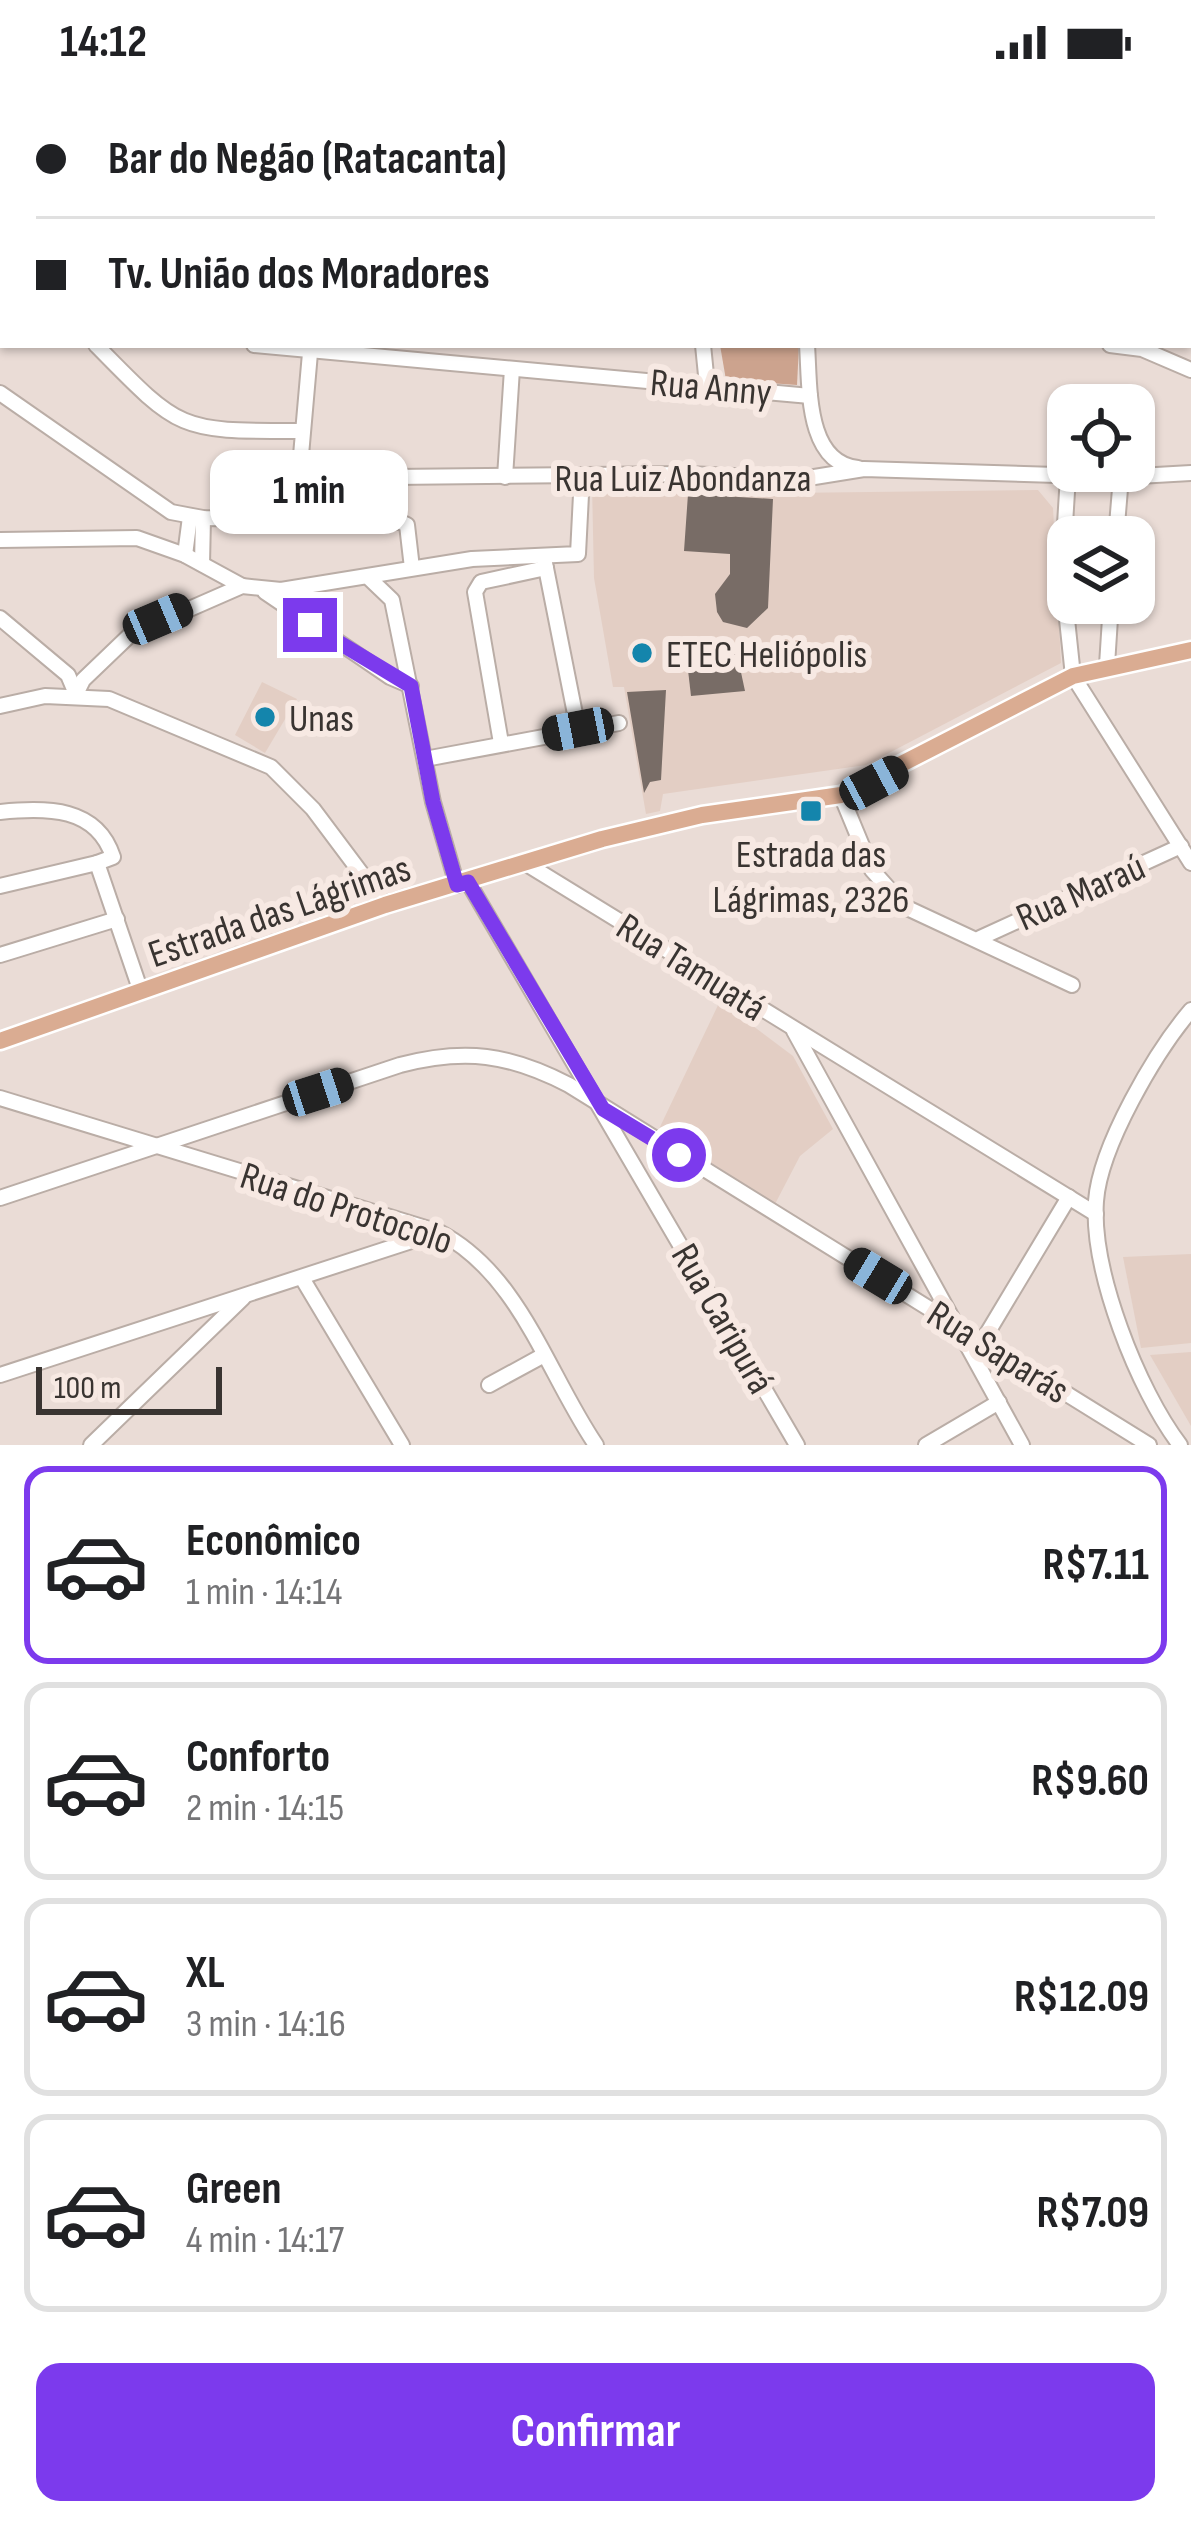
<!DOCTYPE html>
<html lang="pt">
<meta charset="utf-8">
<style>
:root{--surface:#fff;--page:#f2f2f2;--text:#202124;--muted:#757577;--line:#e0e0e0;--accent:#7c3aed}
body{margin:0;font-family:"Sofia Sans Condensed",sans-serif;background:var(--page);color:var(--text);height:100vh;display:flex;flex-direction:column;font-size:45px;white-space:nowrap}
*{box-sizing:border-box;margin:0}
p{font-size:39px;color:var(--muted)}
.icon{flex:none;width:66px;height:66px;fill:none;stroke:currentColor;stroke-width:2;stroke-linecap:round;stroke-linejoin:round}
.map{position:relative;height:1361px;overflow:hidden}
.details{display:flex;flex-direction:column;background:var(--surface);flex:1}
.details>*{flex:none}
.guide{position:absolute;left:0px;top:0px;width:1191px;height:264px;box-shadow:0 3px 9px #0004;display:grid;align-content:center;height:264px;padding:0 36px;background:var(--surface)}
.fabs{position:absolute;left:1047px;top:300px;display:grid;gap:24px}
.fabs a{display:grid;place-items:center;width:108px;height:108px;border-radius:24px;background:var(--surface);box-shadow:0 3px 9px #0004;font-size:60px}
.scale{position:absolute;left:36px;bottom:30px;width:186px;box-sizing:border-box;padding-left:12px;border:6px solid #393431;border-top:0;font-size:33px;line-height:42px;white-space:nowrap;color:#393431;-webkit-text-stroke:9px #f7e9e3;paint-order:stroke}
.end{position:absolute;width:54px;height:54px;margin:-27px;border:15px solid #7c3aed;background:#fff;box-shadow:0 0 0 6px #fff}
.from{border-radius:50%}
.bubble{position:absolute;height:84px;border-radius:24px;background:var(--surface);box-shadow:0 3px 9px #0004;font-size:39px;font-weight:700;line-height:84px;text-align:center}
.car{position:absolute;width:36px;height:72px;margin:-36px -18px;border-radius:15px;box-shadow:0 0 9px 3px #0007;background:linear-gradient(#222 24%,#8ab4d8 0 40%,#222 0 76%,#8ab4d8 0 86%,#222 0)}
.guide b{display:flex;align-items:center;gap:42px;height:114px;font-size:45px}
.guide b+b{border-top:3px solid var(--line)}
.guide i{width:30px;height:30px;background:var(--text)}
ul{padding:21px 0 0;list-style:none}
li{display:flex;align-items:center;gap:36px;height:198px;margin:0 24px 18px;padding:0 12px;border:6px solid var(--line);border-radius:24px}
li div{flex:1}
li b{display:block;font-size:45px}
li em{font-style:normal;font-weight:700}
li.selected{border-color:var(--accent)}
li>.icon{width:108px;height:108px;stroke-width:1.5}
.cta{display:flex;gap:24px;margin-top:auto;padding:24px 36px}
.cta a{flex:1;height:138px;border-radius:24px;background:var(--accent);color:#fff;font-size:48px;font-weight:700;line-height:138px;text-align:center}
.status{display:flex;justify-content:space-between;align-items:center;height:84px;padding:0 60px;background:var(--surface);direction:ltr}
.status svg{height:33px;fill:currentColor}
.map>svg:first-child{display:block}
.built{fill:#e3cec4}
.forest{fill:#cca38e}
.building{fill:#786c66}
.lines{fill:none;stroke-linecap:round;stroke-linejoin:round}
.minor-casing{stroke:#baada6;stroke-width:18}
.major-casing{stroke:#fff;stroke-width:21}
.minor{stroke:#fff;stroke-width:14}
.major{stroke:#daac92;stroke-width:16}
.route{stroke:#7c3aed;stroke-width:15}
.poi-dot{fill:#1485ac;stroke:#f7e9e3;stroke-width:4.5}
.labels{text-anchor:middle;stroke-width:12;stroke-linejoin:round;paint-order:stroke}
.street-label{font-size:39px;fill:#393431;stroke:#f7e9e3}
.poi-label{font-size:39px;fill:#393431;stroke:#f7e9e3;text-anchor:start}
</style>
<div class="status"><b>14:12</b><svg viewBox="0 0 49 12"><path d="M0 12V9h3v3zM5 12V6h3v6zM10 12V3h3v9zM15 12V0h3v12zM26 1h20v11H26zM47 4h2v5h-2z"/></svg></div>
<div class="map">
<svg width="1191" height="1361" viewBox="0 0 1191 1361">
<rect width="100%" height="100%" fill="#eadcd6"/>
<!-- built -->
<g class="built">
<polygon points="592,401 786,409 1038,406 1053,424 1061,579 866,681 663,710 660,727 646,730 624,603 613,603 594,494"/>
<polygon points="262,598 297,615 265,669 235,651"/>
<polygon points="720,917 793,972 833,1045 800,1072 775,1120 659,1045"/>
<polygon points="1191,1170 1191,1259 1141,1264 1123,1173"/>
<polygon points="1191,1268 1191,1342 1150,1271"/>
</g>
<!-- forest -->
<polygon class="forest" points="720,261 799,261 797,301 726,296"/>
<!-- building -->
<g class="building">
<polygon points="688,410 773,415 768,524 747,544 723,538 717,528 715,510 730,490 730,470 684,467"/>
<polygon points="736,565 745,607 691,612 686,569"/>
<polygon points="666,606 661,696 650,698 644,709 627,608"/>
</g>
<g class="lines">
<defs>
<g id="minor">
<polyline points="49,0 50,3"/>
<polyline points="369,0 373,3"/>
<polyline points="583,0 587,3"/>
<polyline points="833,0 833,3"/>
<polyline points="991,0 992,3"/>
<polyline points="1136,0 1138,3"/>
<polyline points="60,3 60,0"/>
<polyline points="203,3 204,0"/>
<polyline points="687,3 689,0"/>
<polyline points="1188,95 1191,100"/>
<polyline points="0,134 3,133"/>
<path d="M96 261C182 349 179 347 302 347"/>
<polyline points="254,261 810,312"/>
<polyline points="703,261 707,301"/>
<path d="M807 261C810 301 805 379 858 384"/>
<polyline points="1110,261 1142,265 1191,286"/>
<polyline points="310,269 299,394 687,390 802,395 864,385 1121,393 1191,389"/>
<polyline points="0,309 171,428 203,434 401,438 407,441 412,484"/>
<polyline points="1068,392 1062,488 1073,592 1191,779"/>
<polyline points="505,393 512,285"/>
<polyline points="297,436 299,394"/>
<polyline points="1116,453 1121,393"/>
<polyline points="0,456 137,454 185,471 242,502"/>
<polyline points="185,471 190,433"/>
<polyline points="545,479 578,645"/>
<polyline points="202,480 203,434"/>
<polyline points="370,495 392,516 433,718 457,801"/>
<polyline points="265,508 390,593 411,602"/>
<polyline points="0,534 68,591 76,610"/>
<polyline points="1107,581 1111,519"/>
<polyline points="76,610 83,596 130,551 242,502 281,506 472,475 578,470 582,391"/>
<polyline points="0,622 45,612 109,615 271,683 313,725 385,821"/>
<polyline points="501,659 475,508 481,498 546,484"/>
<polyline points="425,675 619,639"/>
<polyline points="841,711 872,786 905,823 1072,901"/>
<path d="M0 728C47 723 97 723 113 773L97 779 141 908"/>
<polyline points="525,779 1096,1130"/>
<polyline points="468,798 797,1361"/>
<polyline points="0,802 97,779"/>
<polyline points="980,854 1181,762"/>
<polyline points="0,871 117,835"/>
<polyline points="794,947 1022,1361"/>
<path d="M0 1014 439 1148C520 1190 547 1289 596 1361"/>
<path d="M0 1114 400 981C465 964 509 970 569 1001L1149 1361"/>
<polyline points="302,1194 402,1361"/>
<polyline points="979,1263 1069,1113"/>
<polyline points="0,1291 439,1148"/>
<polyline points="489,1301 544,1271"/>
<polyline points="91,1361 243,1214"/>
<polyline points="926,1361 999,1318"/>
<path d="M1180 1361C1138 1306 1091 1187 1096 1117 1100 1062 1156 967 1191 926"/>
</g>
<polyline id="major" points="0,957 385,821 602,755 702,731 841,711 1073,592 1191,566"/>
</defs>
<!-- minor casing -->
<use href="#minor" class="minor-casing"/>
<!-- major casing -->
<use href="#major" class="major-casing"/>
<!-- minor -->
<use href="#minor" class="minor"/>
<!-- major -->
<use href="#major" class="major"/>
</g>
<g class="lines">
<!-- route -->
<polyline class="route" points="310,541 411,602 433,718 457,801 468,798 603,1025 679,1071"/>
</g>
<!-- markers -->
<g class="poi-dot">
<circle cx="642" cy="569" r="12"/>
<circle cx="265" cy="633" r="12"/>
<rect x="799" y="715" width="24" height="24" rx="6"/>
</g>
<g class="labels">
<!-- street labels -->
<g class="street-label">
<text transform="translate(711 302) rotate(5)" y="14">Rua Anny</text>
<text x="683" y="407">Rua Luiz Abondanza</text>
<text transform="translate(1080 807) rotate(-24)" y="14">Rua Maraú</text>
<text transform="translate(279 826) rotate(-19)" y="14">Estrada das Lágrimas</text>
<text transform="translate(692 882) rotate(32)" y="14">Rua Tamuatá</text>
<text transform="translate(347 1123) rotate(18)" y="14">Rua do Protocolo</text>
<text transform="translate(724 1234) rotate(60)" y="14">Rua Caripurá</text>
<text transform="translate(999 1267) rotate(32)" y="14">Rua Saparás</text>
</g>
<!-- poi labels -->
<g class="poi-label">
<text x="666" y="583">ETEC Heliópolis</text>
<text x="289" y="647">Unas</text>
<text x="811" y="783" text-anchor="middle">Estrada das<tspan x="811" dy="45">Lágrimas, 2326</tspan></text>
</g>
</g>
</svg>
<div class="fabs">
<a><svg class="icon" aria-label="locate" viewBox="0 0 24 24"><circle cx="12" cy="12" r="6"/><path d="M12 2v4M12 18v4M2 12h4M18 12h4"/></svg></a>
<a><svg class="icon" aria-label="layers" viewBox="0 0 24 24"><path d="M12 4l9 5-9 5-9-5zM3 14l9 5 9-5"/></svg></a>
</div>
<div class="scale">100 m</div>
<i class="end from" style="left:679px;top:1071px"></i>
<i class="end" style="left:310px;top:541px"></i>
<div class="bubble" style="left:210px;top:366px;width:198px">1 min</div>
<i class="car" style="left:158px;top:535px;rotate:67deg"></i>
<i class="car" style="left:578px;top:645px;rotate:259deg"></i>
<i class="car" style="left:874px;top:699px;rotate:62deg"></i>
<i class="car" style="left:318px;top:1008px;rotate:72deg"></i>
<i class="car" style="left:878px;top:1192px;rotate:301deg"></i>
<div class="guide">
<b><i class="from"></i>Bar do Negão (Ratacanta)</b>
<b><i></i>Tv. União dos Moradores</b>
</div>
</div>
<section class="details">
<ul>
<li class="selected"><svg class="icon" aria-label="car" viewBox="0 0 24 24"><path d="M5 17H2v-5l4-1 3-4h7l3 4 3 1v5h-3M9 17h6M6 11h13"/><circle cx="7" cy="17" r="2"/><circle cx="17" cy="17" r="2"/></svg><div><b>Econômico</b><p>1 min · 14:14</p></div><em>R$7.11</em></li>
<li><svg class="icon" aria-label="car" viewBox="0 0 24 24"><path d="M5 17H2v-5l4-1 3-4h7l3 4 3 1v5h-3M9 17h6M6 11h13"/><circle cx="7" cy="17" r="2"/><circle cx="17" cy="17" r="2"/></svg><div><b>Conforto</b><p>2 min · 14:15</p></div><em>R$9.60</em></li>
<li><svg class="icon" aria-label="car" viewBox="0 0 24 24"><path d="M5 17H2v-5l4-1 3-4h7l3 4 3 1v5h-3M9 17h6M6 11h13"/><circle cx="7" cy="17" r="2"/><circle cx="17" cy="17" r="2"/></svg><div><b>XL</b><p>3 min · 14:16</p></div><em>R$12.09</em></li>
<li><svg class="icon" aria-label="car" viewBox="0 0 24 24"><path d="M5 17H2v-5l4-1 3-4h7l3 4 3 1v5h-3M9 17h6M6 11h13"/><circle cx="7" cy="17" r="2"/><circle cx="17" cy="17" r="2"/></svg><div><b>Green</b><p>4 min · 14:17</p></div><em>R$7.09</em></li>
</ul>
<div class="cta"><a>Confirmar</a></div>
</section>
